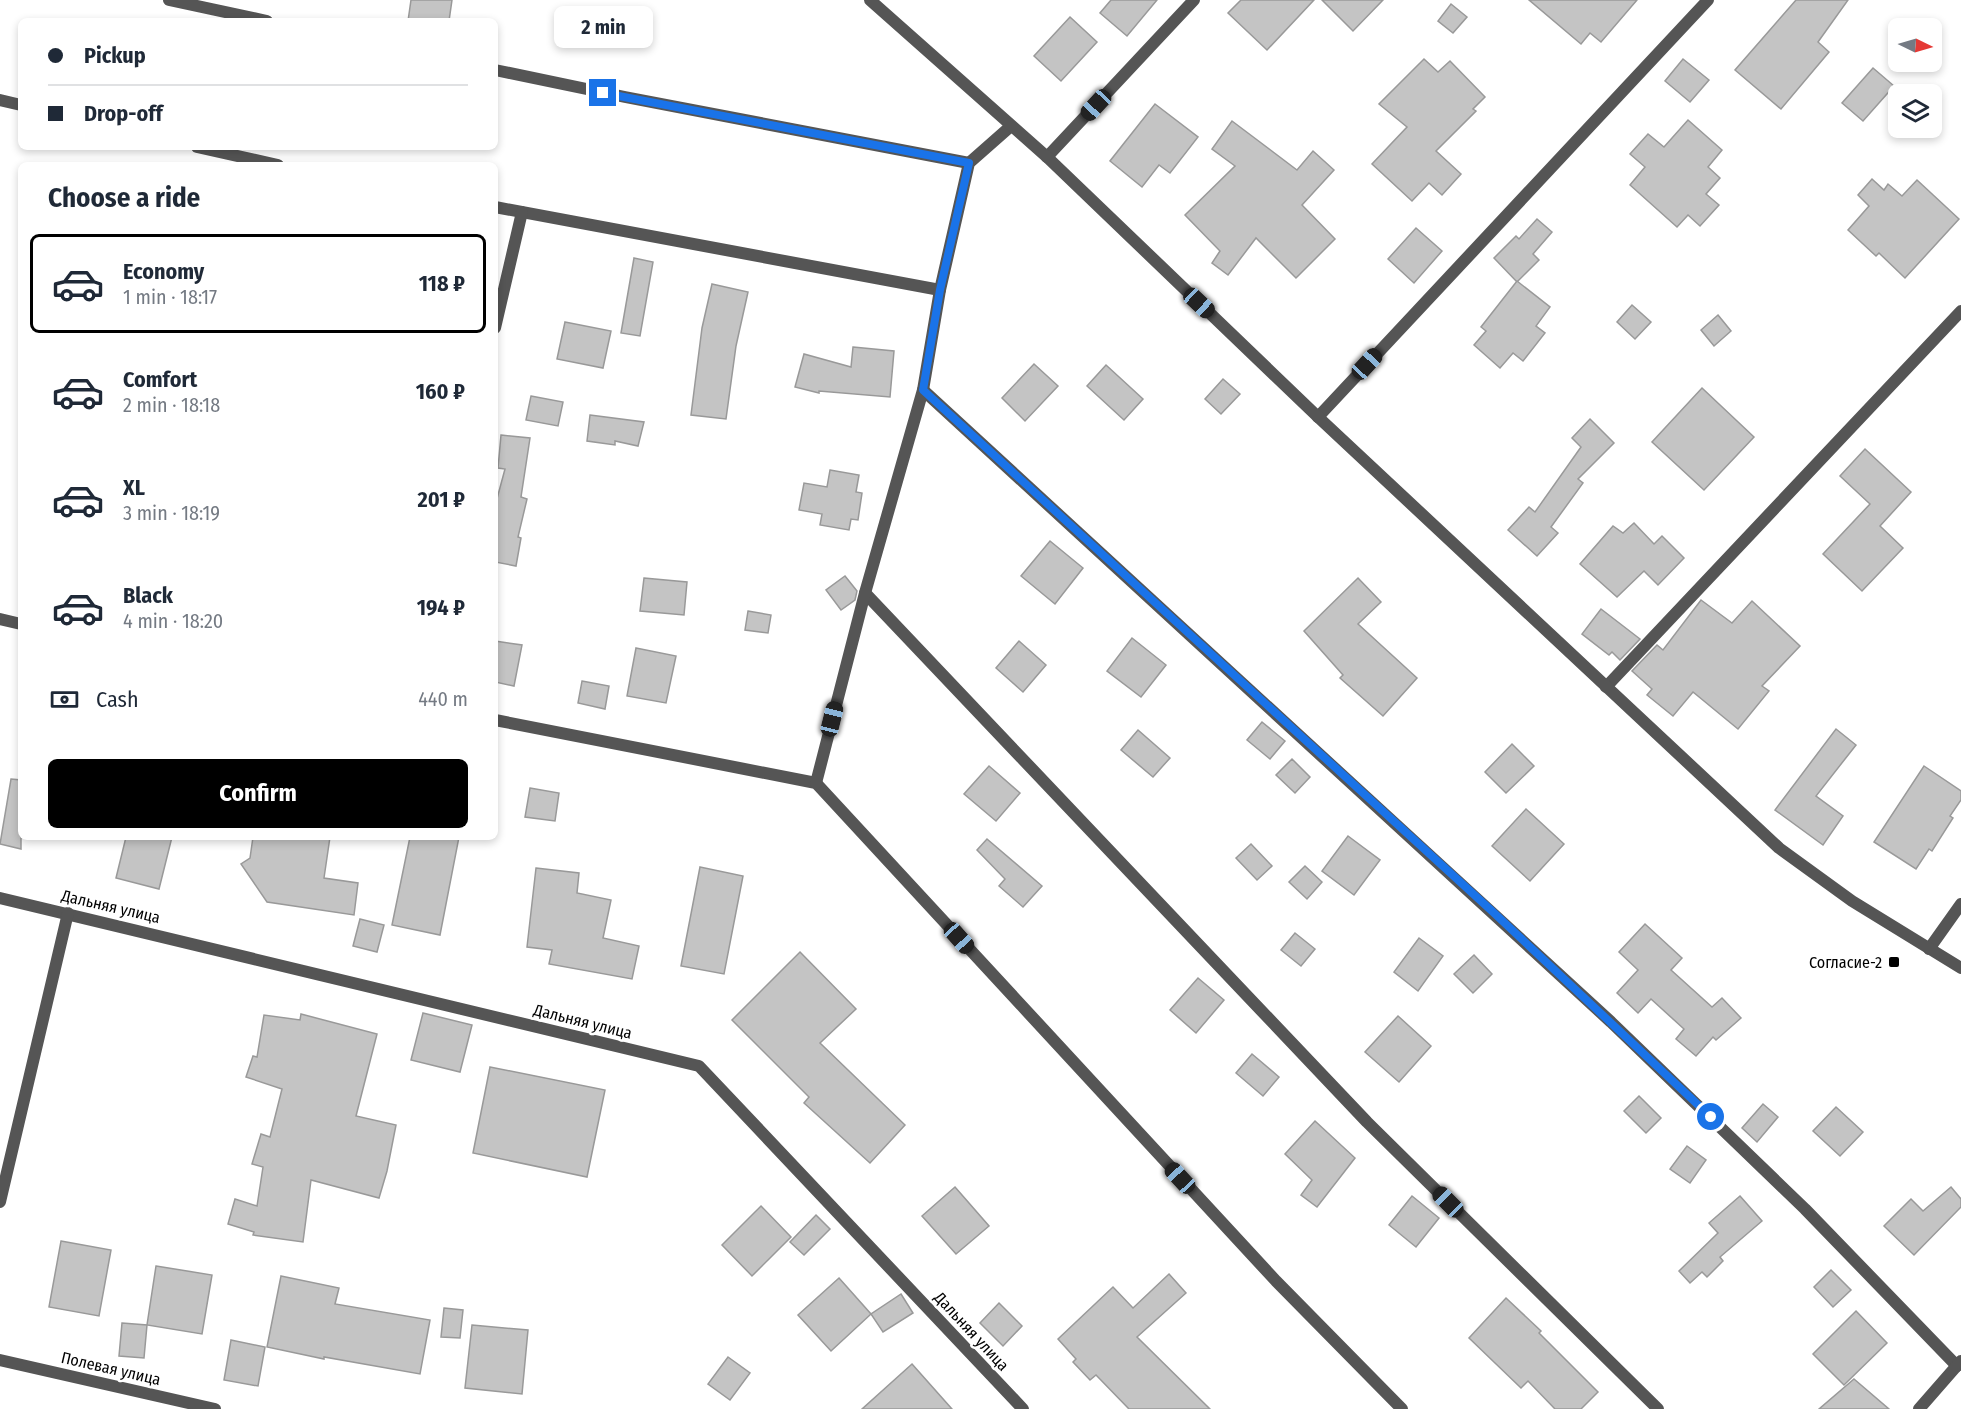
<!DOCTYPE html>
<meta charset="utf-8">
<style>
:root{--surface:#fff;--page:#f6f6f7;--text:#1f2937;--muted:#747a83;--line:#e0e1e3;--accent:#000}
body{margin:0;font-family:"Fira Sans Condensed",sans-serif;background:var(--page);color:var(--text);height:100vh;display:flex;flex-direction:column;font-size:22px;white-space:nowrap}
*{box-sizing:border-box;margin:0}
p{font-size:20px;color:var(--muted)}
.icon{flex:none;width:33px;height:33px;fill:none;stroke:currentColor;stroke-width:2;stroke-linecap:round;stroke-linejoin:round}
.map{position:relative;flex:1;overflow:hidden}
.drawer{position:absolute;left:18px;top:162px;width:480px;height:678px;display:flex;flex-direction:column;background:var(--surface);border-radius:9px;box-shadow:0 3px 9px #0003}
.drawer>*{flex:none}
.banner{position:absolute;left:18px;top:18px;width:480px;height:132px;border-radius:9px;box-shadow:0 3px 9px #0003;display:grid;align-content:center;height:132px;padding:0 30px;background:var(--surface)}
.needle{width:39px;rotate:95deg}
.fabs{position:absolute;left:1888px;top:18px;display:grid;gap:12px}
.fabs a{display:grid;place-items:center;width:54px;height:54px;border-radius:9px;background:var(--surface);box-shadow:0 3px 9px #0003;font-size:30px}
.end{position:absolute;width:27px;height:27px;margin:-14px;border:8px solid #1a73e8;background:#fff;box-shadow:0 0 0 3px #fff}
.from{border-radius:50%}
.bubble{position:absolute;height:42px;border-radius:9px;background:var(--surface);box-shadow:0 3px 9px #0003;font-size:20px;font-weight:700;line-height:42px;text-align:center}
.car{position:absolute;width:18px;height:36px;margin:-18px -9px;border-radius:8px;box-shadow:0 0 4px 2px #0007;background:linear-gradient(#222 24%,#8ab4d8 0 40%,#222 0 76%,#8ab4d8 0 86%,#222 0)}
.banner b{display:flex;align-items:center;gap:21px;height:57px;font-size:22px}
.banner b+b{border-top:2px solid var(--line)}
.banner i{width:15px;height:15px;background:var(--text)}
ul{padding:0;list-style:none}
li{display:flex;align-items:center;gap:18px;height:99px;margin:0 12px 9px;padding:0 18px;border:3px solid transparent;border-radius:9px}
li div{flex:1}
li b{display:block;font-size:22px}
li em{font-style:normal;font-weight:700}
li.selected{border-color:var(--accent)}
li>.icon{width:54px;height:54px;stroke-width:1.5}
h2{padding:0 30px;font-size:27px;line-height:72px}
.pay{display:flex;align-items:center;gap:15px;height:66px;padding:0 30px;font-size:22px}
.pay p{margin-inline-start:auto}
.primary-button{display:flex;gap:12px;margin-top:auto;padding:12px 30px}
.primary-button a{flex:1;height:69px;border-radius:9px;background:var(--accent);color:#fff;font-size:24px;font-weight:700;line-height:69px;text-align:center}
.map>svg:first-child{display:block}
.building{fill:#c4c4c4;stroke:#999;stroke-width:1.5}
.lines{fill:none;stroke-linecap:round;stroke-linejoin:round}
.minor{stroke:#555;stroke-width:12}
.tertiary{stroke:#555;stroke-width:12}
.route{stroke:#1a73e8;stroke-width:8}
.poi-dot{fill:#000;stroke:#fff;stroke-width:2}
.labels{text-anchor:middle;stroke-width:5;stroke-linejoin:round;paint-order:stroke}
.street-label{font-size:16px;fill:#000;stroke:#fff}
.poi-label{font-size:16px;fill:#000;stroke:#fff;text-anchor:end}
</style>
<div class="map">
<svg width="1961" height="1409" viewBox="0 0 1961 1409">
<rect width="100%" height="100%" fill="#fff"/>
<!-- building -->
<g class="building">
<polygon points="411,0 452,0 449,21 408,21"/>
<polygon points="1111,0 1157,0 1127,36 1100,13"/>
<polygon points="1241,0 1314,0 1267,50 1228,13"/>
<polygon points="1322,0 1383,0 1353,31"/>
<polygon points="1529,0 1637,0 1601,42 1590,33 1581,44"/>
<polygon points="1796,0 1848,0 1818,42 1829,52 1781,109 1735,70"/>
<polygon points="1451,4 1467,17 1453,33 1438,21"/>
<polygon points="1070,17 1097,42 1061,81 1034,56"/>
<polygon points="1424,59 1438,72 1450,61 1485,97 1473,109 1476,111 1436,151 1461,174 1442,195 1429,183 1412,201 1372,164 1407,127 1379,104"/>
<polygon points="1683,59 1709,80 1690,102 1665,81"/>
<polygon points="1873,68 1894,86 1863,121 1842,103"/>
<polygon points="1155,104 1198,137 1170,173 1159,165 1142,187 1110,161"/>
<polygon points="1688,120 1722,150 1708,167 1720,178 1706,194 1719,205 1700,226 1688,215 1677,227 1630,185 1645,167 1630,154 1648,134 1664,147"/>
<polygon points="1232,121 1297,170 1313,151 1334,170 1302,205 1335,239 1296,278 1256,238 1228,275 1212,263 1220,251 1185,215 1235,166 1212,149"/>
<polygon points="1872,179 1884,190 1888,184 1902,196 1917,180 1959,219 1905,278 1879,253 1876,256 1848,230 1869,206 1858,195"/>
<polygon points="1537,219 1552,232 1533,254 1539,260 1517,282 1494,258 1516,236 1519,239"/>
<polygon points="1416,228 1442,251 1414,283 1388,259"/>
<polygon points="634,258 653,262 640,336 621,333"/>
<polygon points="1517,281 1550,307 1536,326 1545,333 1523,361 1513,353 1500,368 1474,345 1486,331 1481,327"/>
<polygon points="712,284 748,292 736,346 726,419 691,415 702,328"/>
<polygon points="1632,305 1651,322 1635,339 1617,322"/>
<polygon points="1718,315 1731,331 1714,346 1701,330"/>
<polygon points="565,322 611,331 603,368 557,359"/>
<polygon points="853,347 894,351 890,397 819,391 819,393 795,387 804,354 851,367"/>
<polygon points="1034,364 1058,386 1025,421 1002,398"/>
<polygon points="1106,365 1143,399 1124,420 1087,386"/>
<polygon points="1223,379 1240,394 1221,414 1205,399"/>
<polygon points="1702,388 1754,437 1704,490 1652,442"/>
<polygon points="531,396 563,402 558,426 526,420"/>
<polygon points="590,415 644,422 638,446 615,441 615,445 587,441"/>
<polygon points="1590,419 1614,443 1578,479 1583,483 1551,527 1558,533 1537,556 1508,530 1529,507 1535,512 1581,447 1572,438"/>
<polygon points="501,435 530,438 521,497 527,499 518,537 521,538 516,566 495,562 495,506 505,469 498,468"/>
<polygon points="1865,449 1911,492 1880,526 1903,548 1862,591 1823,554 1870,504 1840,476"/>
<polygon points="830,470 859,475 856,492 862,493 858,520 851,519 849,530 820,525 822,514 799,510 804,483 827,487"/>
<polygon points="1634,523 1654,544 1662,536 1684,558 1658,585 1644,571 1617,597 1580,564 1613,526 1623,533"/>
<polygon points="1050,541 1083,568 1055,604 1021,576"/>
<polygon points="845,576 857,591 855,600 841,610 826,590"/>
<polygon points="644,578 687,582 684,615 640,611"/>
<polygon points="1358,578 1381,602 1358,624 1417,678 1383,716 1340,678 1343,675 1304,631"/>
<polygon points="1701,600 1732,623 1752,601 1800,646 1762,686 1769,691 1738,729 1693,692 1673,716 1647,695 1652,689 1632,671 1657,645 1663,650"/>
<polygon points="1601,609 1640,639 1620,660 1612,652 1609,655 1582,634"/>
<polygon points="748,611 771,615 768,633 745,630"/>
<polygon points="1132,638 1166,665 1141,697 1107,671"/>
<polygon points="495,641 522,645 514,686 495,682"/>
<polygon points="1019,641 1046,665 1023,692 996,668"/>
<polygon points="636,648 676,656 666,703 627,696"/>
<polygon points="582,681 609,686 605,709 578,703"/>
<polygon points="1262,722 1285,741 1270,759 1247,740"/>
<polygon points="1836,729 1856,745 1816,796 1843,816 1823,845 1775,810"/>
<polygon points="1138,730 1170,758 1153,777 1121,750"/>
<polygon points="1512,744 1534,766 1506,793 1485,772"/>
<polygon points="1292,759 1310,777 1295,793 1276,775"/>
<polygon points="989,766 1020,793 996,821 964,794"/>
<polygon points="1924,766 1961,791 1961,800 1950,816 1953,818 1932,851 1929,849 1916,869 1874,842"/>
<polygon points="11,779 21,780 21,849 0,844"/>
<polygon points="530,788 559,793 555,821 525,817"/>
<polygon points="1526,809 1564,844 1530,881 1492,846"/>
<polygon points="1348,836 1380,860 1354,895 1322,871"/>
<polygon points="126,837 172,837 159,889 116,878"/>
<polygon points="253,837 330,837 324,878 358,883 354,915 267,902 241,864 250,858"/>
<polygon points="410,837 459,837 440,935 392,925"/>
<polygon points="987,839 1042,886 1023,907 999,886 1005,879 977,850"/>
<polygon points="1251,844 1272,866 1257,880 1236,858"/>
<polygon points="1305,866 1322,882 1307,899 1289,882"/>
<polygon points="700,867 743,876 724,974 681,966"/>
<polygon points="536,868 579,873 577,893 611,900 603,938 639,946 632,979 549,964 552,950 527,947"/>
<polygon points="360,919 384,925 377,952 353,946"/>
<polygon points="1645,924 1682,958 1671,970 1712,1007 1722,998 1741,1018 1716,1040 1713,1037 1696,1056 1676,1039 1684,1029 1651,999 1638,1013 1617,993 1638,970 1619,952"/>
<polygon points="1295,933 1315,949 1301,966 1281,950"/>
<polygon points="1419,938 1443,956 1418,991 1394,972"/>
<polygon points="800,952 856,1009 820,1043 905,1125 870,1163 804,1103 809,1097 732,1020"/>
<polygon points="1474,955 1492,974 1473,993 1454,974"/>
<polygon points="1198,978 1224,1000 1196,1033 1170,1010"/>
<polygon points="423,1013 472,1025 460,1072 411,1060"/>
<polygon points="301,1014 377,1034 356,1116 396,1125 387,1171 379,1198 311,1180 303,1242 253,1235 254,1232 228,1224 235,1199 257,1206 263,1167 252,1164 261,1134 270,1137 282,1089 246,1077 253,1056 257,1057 264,1015 300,1020"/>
<polygon points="1398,1016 1431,1046 1399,1082 1365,1052"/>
<polygon points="1252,1054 1279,1077 1263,1096 1236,1073"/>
<polygon points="490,1067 605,1090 587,1177 473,1153"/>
<polygon points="1639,1096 1661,1118 1646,1133 1624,1111"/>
<polygon points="1763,1104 1778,1117 1757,1142 1742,1128"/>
<polygon points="1836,1107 1863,1132 1840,1156 1813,1131"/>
<polygon points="1315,1121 1355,1158 1317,1207 1301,1195 1312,1180 1285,1154"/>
<polygon points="1687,1146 1706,1160 1690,1183 1670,1169"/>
<polygon points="955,1187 989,1226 956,1254 922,1216"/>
<polygon points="1951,1187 1961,1199 1961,1207 1914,1255 1884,1226 1911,1199 1923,1211"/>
<polygon points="1412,1196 1439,1218 1416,1247 1389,1225"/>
<polygon points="1740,1196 1762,1221 1720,1257 1723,1261 1707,1277 1702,1272 1690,1283 1679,1271 1718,1233 1709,1223"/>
<polygon points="761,1206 791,1237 752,1276 722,1245"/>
<polygon points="816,1215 830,1229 804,1255 790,1242"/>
<polygon points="61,1241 111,1250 99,1316 49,1307"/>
<polygon points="156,1266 212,1275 202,1334 147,1325"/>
<polygon points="1831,1270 1851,1290 1833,1307 1814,1287"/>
<polygon points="1169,1274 1186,1293 1137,1337 1210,1409 1129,1409 1096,1375 1090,1380 1073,1362 1076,1359 1058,1339 1113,1287 1133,1308"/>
<polygon points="281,1276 339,1288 335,1304 430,1320 420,1374 324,1357 324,1359 267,1347"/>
<polygon points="839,1278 871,1314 831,1351 798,1315"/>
<polygon points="901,1294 913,1313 883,1332 871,1314"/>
<polygon points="1506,1298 1541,1331 1539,1333 1598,1392 1581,1409 1555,1409 1528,1381 1521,1388 1469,1338"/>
<polygon points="999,1303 1022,1326 1003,1346 980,1323"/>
<polygon points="444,1308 463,1310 460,1338 441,1337"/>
<polygon points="1856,1311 1887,1343 1844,1385 1813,1354"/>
<polygon points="122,1323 147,1325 144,1358 119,1356"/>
<polygon points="472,1325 528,1330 522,1394 465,1388"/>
<polygon points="231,1340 265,1347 258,1386 224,1380"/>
<polygon points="728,1357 750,1373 730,1400 708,1384"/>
<polygon points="912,1364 952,1409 862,1409"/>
<polygon points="1854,1379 1889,1409 1819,1409"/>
</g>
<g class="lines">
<!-- minor -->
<g class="minor">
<polyline points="169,0 267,21"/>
<polyline points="495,70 625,97 969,163"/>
<polyline points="0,100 21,105"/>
<polyline points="197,147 278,165"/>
<polyline points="1047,157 1194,0"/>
<polyline points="495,207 940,290"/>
<polyline points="495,328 522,212"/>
<polyline points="923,390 1611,1022 1805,1209 1957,1366"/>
<polyline points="1318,417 1708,0"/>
<polyline points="865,593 1367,1122 1658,1409"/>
<polyline points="0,619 21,624"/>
<polyline points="1606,687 1961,311"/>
<polyline points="495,720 816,783 1276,1281 1402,1409"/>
<polyline points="816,783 865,593 923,390 940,290 969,163 1011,126"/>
<polyline points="0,898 699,1066 1023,1409"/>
<polyline points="1929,949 1961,904"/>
<polyline points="0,1202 68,913"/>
<polyline points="0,1360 215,1409"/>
</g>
<!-- tertiary -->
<g class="tertiary">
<polyline points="870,0 1047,157 1318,417 1779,848 1852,901 1961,968"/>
<polyline points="1919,1409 1961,1361"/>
</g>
</g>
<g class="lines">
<!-- route -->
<polyline class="route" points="603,93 969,163 940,290 923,390 1493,912 1711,1117"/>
</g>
<!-- markers -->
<rect class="poi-dot" x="1888" y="956" width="12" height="12" rx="3"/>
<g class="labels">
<!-- street labels -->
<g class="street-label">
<text transform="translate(111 906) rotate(13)" y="6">Дальняя улица</text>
<text transform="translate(583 1021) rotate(14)" y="6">Дальняя улица</text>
<text transform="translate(972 1331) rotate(47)" y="6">Дальняя улица</text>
<text transform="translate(111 1368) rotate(13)" y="6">Полевая улица</text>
</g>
<!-- poi labels -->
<g class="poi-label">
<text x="1882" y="968">Согласие-2</text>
</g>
</g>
</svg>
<div class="fabs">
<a><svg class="needle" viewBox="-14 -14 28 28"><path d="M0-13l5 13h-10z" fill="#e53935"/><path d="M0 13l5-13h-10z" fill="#747a83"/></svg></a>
<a><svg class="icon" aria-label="layers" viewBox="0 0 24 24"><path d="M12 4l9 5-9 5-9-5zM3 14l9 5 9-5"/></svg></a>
</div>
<i class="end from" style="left:1711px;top:1117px"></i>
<i class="end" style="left:603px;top:93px"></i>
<div class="bubble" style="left:554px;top:6px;width:99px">2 min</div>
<i class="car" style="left:1096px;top:105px;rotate:223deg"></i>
<i class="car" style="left:1199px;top:303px;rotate:133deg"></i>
<i class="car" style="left:1367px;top:364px;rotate:43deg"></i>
<i class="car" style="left:832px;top:719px;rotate:14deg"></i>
<i class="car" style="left:959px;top:938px;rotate:138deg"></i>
<i class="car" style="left:1180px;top:1178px;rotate:317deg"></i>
<i class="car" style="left:1448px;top:1202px;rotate:315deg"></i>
<div class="banner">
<b><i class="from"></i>Pickup</b>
<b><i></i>Drop-off</b>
</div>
<section class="drawer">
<h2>Choose a ride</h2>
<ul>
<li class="selected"><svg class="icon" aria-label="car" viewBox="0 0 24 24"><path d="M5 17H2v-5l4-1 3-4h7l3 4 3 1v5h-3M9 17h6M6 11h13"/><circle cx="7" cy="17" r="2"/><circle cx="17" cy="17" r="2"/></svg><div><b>Economy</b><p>1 min · 18:17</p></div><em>118 ₽</em></li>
<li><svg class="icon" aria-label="car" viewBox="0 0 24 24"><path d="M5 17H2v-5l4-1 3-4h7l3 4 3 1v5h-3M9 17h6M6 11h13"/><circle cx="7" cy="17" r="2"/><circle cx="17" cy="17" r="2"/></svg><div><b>Comfort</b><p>2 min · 18:18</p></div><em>160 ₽</em></li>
<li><svg class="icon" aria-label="car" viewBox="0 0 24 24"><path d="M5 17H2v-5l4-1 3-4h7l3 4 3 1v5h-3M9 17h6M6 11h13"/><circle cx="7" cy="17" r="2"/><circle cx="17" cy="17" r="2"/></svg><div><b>XL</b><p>3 min · 18:19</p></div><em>201 ₽</em></li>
<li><svg class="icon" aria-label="car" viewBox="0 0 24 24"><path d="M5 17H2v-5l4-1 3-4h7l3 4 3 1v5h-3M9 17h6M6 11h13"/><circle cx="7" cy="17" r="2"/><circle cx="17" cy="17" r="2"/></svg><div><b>Black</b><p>4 min · 18:20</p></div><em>194 ₽</em></li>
</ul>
<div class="pay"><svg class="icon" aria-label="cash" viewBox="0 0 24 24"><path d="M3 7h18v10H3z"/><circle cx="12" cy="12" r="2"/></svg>Cash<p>440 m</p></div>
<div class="primary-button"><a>Confirm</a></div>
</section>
</div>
